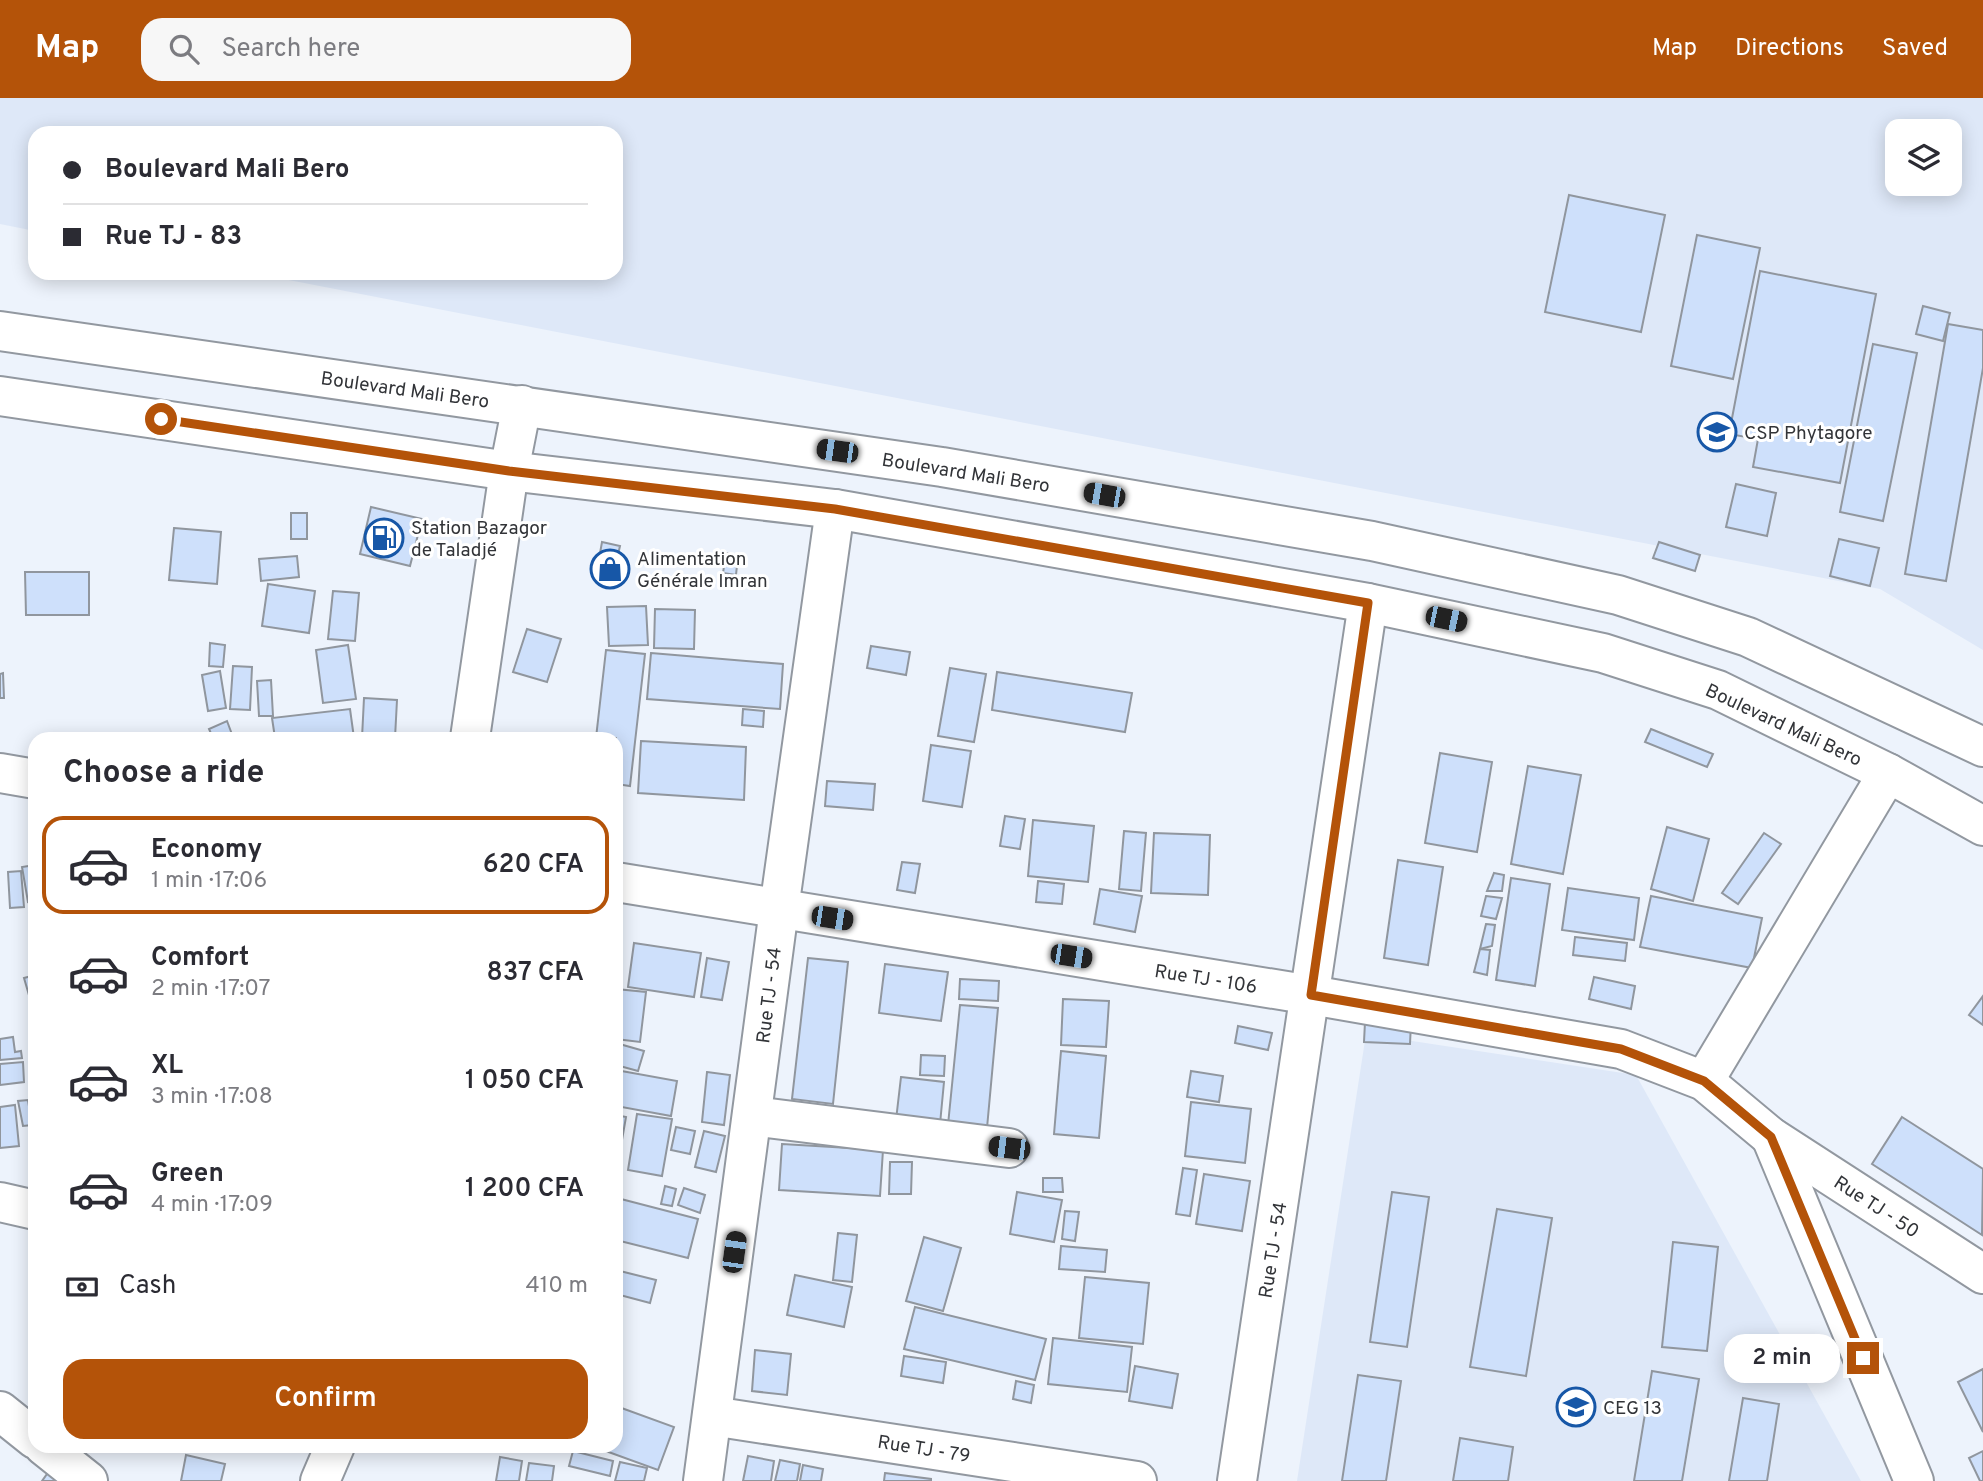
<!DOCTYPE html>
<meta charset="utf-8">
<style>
:root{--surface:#fff;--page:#f7f7f7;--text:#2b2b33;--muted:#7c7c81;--line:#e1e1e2;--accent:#b45309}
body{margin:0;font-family:Overpass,sans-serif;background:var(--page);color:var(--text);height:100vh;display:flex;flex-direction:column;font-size:26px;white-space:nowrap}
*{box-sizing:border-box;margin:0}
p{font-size:23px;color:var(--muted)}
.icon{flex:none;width:38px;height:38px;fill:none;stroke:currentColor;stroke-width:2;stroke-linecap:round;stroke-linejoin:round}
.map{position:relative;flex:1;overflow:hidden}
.details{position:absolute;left:28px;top:634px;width:595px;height:721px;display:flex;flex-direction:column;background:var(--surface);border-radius:21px;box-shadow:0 4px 18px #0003}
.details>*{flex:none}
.guide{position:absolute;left:28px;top:28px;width:595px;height:154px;border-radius:21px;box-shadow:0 4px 18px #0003;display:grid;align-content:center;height:154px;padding:0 35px;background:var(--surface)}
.tools{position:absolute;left:1885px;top:21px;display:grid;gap:14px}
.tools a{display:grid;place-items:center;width:77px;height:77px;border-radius:14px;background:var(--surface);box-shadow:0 4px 18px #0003;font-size:35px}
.end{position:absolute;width:32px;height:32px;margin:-16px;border:9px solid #b45309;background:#fff;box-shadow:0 0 0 4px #fff}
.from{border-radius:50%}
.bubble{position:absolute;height:49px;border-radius:21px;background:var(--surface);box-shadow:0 4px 18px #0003;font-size:23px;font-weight:600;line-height:49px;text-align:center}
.car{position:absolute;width:21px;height:42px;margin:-21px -10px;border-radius:9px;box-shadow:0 0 5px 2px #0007;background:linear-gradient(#222 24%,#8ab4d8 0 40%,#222 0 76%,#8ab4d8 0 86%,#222 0)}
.guide b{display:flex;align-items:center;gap:24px;height:66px;font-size:26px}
.guide b+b{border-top:2px solid var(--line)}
.guide i{width:18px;height:18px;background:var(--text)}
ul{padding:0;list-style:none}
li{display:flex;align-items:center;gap:21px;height:98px;margin:0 14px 10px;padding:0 21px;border:4px solid transparent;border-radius:21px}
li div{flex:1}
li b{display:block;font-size:26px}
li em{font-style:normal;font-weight:600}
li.on{border-color:var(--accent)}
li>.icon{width:63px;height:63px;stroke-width:1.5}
h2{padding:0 35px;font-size:32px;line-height:84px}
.pay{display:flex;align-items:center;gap:18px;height:77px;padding:0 35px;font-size:26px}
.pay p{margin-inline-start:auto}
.button{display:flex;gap:14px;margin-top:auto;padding:14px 35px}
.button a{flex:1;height:80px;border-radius:21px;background:var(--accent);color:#fff;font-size:28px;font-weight:600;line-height:80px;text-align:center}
header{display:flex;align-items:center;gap:42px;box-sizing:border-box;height:98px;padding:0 35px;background:var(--accent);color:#fff}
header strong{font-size:33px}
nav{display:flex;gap:38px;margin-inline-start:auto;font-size:24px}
.search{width:490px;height:63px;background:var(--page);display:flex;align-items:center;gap:18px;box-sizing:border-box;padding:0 24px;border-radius:21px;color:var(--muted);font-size:26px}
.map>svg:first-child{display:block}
.built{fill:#dee8f8;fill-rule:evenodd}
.building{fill:#cee0fb;stroke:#90969e;stroke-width:2}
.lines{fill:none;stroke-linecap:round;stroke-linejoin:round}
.minor-casing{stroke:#9298a0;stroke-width:42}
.major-casing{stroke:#9298a0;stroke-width:42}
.minor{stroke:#fff;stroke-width:38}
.major{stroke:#fff;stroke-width:38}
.route{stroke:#b45309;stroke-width:9}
.labels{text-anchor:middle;stroke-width:6;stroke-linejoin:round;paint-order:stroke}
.street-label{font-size:19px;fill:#323438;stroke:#fff}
.poi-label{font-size:19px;fill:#323438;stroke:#fff;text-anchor:start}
</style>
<header>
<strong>Map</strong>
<div class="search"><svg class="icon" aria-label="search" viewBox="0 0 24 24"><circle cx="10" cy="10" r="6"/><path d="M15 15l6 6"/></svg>Search here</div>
<nav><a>Map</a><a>Directions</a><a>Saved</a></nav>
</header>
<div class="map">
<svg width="1983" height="1383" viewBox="0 0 1983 1383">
<rect width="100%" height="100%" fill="#edf3fc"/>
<!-- built -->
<g class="built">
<path d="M0 0H1983V552L1880 491 253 175H616V35H35V133L0 126ZM1897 33H1950V86H1897Z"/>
<polygon points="1366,936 1636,977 1861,1383 1297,1383"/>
</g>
<!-- building -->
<g class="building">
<polygon points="1569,97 1665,117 1641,234 1545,214"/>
<polygon points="1697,137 1760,150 1733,281 1671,268"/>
<polygon points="1760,173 1876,196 1840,385 1753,369 1758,341 1729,336"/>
<polygon points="1923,208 1950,215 1943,243 1916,236"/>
<polygon points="1948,226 1983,232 1983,270 1946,483 1905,476"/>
<polygon points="1873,246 1917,255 1883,423 1840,414"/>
<polygon points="1736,386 1776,395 1767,438 1726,429"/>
<polygon points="371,409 422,421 410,468 360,456"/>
<rect x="291" y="415" width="16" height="26"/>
<polygon points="174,430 221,434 217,486 169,482"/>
<polygon points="1839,441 1879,450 1870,488 1830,478"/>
<polygon points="602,444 620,448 616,465 599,461"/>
<polygon points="1659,444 1700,457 1695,473 1653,460"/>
<polygon points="726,455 738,457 736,477 723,475"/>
<polygon points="297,458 299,479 261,483 259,461"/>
<polygon points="25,474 89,474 89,517 26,517"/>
<polygon points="268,486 315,493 309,535 262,528"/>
<polygon points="333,493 359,495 355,543 328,541"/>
<polygon points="646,508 648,547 609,548 607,509"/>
<polygon points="655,511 695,512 694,551 654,550"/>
<polygon points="527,531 561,541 547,584 513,574"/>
<polygon points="210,545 225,547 223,569 209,568"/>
<polygon points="348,547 356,601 323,605 316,552"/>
<polygon points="871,548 910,554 906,577 867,570"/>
<polygon points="606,552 645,556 630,688 616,686 616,640 596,640"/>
<polygon points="651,555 783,566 780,611 647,601"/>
<polygon points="233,568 252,569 250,612 230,611"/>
<polygon points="950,570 986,576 974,644 938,638"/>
<polygon points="220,573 226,610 208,613 202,577"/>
<polygon points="997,574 1132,595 1125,634 992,612"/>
<polygon points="3,575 4,600 0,600 0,576"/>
<polygon points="271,582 273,618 259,618 257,583"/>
<polygon points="364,600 397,602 395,640 362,640"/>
<polygon points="350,611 354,640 275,640 272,620"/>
<polygon points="743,611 764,613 763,629 742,627"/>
<polygon points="227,623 233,639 213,640 209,631"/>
<polygon points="1651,631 1713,656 1707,669 1645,644"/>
<polygon points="641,643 746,649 744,702 638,695"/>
<polygon points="931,647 971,653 962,709 923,703"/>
<polygon points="1440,655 1492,664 1477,754 1425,745"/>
<polygon points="1528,668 1581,677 1563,776 1511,766"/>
<polygon points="827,683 875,686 873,712 825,708"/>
<polygon points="1005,718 1025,721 1020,751 1000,748"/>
<polygon points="1033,722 1094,728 1088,784 1028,778"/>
<polygon points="1667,729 1709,741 1693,803 1651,791"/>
<polygon points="1124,733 1146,735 1141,793 1119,791"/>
<polygon points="1154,735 1210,737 1208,797 1151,795"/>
<polygon points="1764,735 1781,746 1738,806 1722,795"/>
<polygon points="1398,762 1443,769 1428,867 1384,860"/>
<polygon points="902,764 920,766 915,795 897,792"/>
<polygon points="35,767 35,803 28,804 22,769"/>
<polygon points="21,773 24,809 10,810 8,774"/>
<polygon points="1494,775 1504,777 1502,793 1487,793"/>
<polygon points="1511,780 1550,786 1535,888 1496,882"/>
<polygon points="1038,783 1064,786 1062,806 1036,804"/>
<polygon points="1568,790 1639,800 1634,842 1562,832"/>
<polygon points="1100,791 1142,798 1135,834 1094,826"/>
<polygon points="1486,798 1502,800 1496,821 1481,818"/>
<polygon points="1651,798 1762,820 1752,870 1640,849"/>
<polygon points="1486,826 1495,827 1492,848 1480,851"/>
<polygon points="1575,839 1627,845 1625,863 1573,857"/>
<polygon points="634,845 701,855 694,899 628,889"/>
<polygon points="1480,851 1490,852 1487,877 1474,874"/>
<polygon points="707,860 729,864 722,902 701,899"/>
<polygon points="808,860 848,864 833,1006 792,1001"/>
<polygon points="885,866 948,874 941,923 879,915"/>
<polygon points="35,877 35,918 24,880"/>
<polygon points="1594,879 1635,888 1631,911 1589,901"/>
<polygon points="960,881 999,883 998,903 959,901"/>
<polygon points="616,891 646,894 640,944 616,941"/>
<polygon points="1983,898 1983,927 1969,917"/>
<polygon points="1063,901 1109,903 1106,949 1061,947"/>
<polygon points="960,907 998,910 987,1030 948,1027"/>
<polygon points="1365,924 1411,925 1410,946 1364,944"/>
<polygon points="1238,928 1272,935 1268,952 1235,945"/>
<polygon points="13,939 15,954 21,953 22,960 0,962 0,941"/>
<polygon points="616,945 644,953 638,973 616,967"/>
<polygon points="1061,953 1106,958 1099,1040 1054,1036"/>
<polygon points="921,957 945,958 944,978 920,977"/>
<polygon points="23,964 24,984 0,987 0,966"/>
<polygon points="616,972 677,983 671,1018 616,1008"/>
<polygon points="1191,973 1223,978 1219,1004 1187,999"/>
<polygon points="707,974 730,977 724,1027 702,1024"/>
<polygon points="901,979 944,984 940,1026 896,1022"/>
<polygon points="28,1002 32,1027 23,1028 18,1003"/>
<polygon points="1191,1004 1251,1011 1245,1065 1185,1058"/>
<polygon points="15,1007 19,1048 0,1050 0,1009"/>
<polygon points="637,1016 672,1021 662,1078 628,1072"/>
<polygon points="616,1017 626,1019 622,1042 616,1040"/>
<polygon points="1902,1019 1983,1071 1982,1137 1872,1066"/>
<polygon points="676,1029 695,1033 690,1056 671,1052"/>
<polygon points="704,1033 725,1038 716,1074 695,1069"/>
<polygon points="782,1046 883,1052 880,1098 779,1092"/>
<polygon points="890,1064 912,1064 911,1096 889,1096"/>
<polygon points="1183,1070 1197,1072 1190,1118 1176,1116"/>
<polygon points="1204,1076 1250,1083 1242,1133 1196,1126"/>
<polygon points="1043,1080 1062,1080 1063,1094 1043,1094"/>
<polygon points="665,1088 676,1091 672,1108 661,1106"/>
<polygon points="684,1090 705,1097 700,1115 678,1107"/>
<polygon points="1017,1094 1062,1102 1054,1144 1010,1136"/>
<polygon points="1392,1094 1429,1099 1407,1249 1370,1244"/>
<polygon points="621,1101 698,1121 688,1160 616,1142 616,1122"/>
<polygon points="1497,1111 1552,1120 1526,1278 1470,1269"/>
<polygon points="1065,1113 1079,1114 1075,1143 1062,1141"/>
<polygon points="838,1135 857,1137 852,1184 833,1182"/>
<polygon points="924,1139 961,1150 943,1213 906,1203"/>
<polygon points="1673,1144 1718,1149 1707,1253 1662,1249"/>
<polygon points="1061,1148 1107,1152 1105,1174 1059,1171"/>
<polygon points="34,1150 35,1150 35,1200 30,1199"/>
<polygon points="616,1172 656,1182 650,1205 616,1196"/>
<polygon points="795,1177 852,1189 844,1229 787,1217"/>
<polygon points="1085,1179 1149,1185 1143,1246 1079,1240"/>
<polygon points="915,1209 1046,1241 1035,1282 904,1251"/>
<polygon points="1053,1240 1132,1249 1127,1294 1048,1286"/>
<polygon points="755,1252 791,1256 787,1297 752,1293"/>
<polygon points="904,1258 946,1264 943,1285 901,1278"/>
<polygon points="1135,1268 1178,1276 1172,1310 1129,1303"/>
<polygon points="1983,1271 1983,1334 1958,1284"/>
<polygon points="1652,1273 1699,1281 1682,1383 1634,1383"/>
<polygon points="1358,1277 1401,1283 1386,1383 1342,1383"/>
<polygon points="1016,1283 1034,1287 1031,1305 1013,1301"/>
<polygon points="1743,1300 1779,1306 1767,1383 1729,1383"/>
<polygon points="616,1308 674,1329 658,1372 592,1348 616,1348"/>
<polygon points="1460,1340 1513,1349 1508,1383 1453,1383"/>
<polygon points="573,1353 613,1363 610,1378 569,1368"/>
<polygon points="1983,1353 1983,1383 1980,1383 1969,1360"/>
<polygon points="186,1357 225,1366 221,1383 181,1383"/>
<polygon points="748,1358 774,1363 771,1383 743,1383"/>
<polygon points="500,1359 522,1363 519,1383 496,1383"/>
<polygon points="780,1362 800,1366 797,1383 775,1383"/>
<polygon points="620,1364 647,1370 644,1383 615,1383"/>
<polygon points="529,1365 554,1368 552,1383 526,1383"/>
<polygon points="803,1367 823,1371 821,1383 800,1383"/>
<polygon points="52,1369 72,1383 42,1383"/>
<polygon points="885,1375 931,1381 931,1383 884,1383"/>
</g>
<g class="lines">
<defs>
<g id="minor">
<polyline points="470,640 509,373 522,307"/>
<polyline points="0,675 35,681"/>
<polyline points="616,784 1311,897 1621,951 1704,983 1771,1039 1983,1176"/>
<polyline points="1704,983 1888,675"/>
<polyline points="752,1018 1009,1050"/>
<polyline points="1771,1039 1914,1383"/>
<polyline points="0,1104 35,1112"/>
<polyline points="0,1313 35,1341"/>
<polyline points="712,1318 1137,1383"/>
<polyline points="44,1348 88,1383"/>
<polyline points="320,1383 335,1348"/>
<polyline points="703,1383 779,811 835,411"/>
<polyline points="1237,1383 1368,505"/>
</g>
<g id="major">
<polyline points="0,233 942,369 1372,443 1618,497 1748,539 1983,649"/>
<polyline points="0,298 509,373 835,411 1368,505 1603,555 1718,592 1888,675 1983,728"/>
</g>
</defs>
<!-- minor casing -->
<use href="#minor" class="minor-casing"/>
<!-- major casing -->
<use href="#major" class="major-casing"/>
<!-- minor -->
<use href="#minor" class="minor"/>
<!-- major -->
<use href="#major" class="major"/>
</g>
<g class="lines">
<!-- route -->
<polyline class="route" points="161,321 509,373 835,411 1368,505 1311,897 1621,951 1704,983 1771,1039 1863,1260"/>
</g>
<!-- icons -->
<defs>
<symbol id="school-ring" viewBox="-11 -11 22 22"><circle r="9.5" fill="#fff" stroke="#1757a7" stroke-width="1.5"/><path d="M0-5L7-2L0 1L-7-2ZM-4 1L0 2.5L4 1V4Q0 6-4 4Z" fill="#1757a7"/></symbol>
<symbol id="fuel-ring" viewBox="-11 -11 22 22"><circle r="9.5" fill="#fff" stroke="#1757a7" stroke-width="1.5"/><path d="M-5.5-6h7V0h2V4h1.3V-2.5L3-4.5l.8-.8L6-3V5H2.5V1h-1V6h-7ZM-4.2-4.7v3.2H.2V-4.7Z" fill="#1757a7"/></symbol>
<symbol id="shop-ring" viewBox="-11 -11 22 22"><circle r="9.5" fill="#fff" stroke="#1757a7" stroke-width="1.5"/><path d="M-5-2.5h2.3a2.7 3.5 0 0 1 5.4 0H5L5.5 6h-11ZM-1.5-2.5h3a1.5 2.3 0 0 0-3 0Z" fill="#1757a7"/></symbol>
</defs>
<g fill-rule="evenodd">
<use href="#school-ring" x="1695" y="312" width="44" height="44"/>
<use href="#fuel-ring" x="362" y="418" width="44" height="44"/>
<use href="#shop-ring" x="588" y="449" width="44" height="44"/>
<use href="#school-ring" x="1554" y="1287" width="44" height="44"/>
</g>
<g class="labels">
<!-- street labels -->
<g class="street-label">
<text transform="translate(405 291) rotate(8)" y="7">Boulevard Mali Bero</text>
<text transform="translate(966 374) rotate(9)" y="7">Boulevard Mali Bero</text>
<text transform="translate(1784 626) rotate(25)" y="7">Boulevard Mali Bero</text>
<text transform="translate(1206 880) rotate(9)" y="7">Rue TJ - 106</text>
<text transform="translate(768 897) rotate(-83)" y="7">Rue TJ - 54</text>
<text transform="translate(1877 1108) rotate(33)" y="7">Rue TJ - 50</text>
<text transform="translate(1272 1152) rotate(-81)" y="7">Rue TJ - 54</text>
<text transform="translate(924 1350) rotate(9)" y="7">Rue TJ - 79</text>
</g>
<!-- poi labels -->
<g class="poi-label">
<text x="1744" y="341">CSP Phytagore</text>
<text x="411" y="436">Station Bazagor<tspan x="411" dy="22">de Taladjé</tspan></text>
<text x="637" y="467">Alimentation<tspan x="637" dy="22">Générale Imran</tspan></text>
<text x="1603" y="1316">CEG 13</text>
</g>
</g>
</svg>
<div class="tools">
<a><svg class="icon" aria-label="layers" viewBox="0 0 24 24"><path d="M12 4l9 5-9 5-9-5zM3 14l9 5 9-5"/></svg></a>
</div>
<i class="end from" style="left:161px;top:321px"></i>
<i class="end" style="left:1863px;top:1260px"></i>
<div class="bubble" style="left:1724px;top:1236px;width:116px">2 min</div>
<i class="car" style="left:837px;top:353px;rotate:278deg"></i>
<i class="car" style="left:1104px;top:397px;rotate:280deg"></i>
<i class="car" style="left:1446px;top:521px;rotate:102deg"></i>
<i class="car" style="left:832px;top:820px;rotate:99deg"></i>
<i class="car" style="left:1071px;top:858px;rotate:99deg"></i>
<i class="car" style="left:1009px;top:1050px;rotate:277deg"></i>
<i class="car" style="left:734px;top:1154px;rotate:8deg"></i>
<div class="guide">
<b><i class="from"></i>Boulevard Mali Bero</b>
<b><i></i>Rue TJ - 83</b>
</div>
<section class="details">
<h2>Choose a ride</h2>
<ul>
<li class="on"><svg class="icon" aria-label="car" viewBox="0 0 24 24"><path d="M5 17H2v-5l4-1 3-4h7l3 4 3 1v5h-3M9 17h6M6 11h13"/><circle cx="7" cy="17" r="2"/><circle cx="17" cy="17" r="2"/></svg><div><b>Economy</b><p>1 min · 17:06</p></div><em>620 CFA</em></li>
<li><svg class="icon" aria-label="car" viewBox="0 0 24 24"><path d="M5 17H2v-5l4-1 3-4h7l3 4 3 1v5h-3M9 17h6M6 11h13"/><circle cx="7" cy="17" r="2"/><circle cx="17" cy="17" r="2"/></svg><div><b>Comfort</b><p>2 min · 17:07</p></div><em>837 CFA</em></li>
<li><svg class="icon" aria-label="car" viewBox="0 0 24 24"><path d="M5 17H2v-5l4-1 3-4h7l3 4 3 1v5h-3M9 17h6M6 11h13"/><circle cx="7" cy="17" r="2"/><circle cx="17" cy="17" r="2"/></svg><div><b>XL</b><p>3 min · 17:08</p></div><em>1 050 CFA</em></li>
<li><svg class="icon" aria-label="car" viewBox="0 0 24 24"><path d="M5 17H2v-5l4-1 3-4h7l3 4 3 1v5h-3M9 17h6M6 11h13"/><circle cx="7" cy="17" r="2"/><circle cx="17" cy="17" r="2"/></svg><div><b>Green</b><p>4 min · 17:09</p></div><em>1 200 CFA</em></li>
</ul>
<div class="pay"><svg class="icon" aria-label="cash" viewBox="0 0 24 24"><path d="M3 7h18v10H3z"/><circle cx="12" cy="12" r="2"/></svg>Cash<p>410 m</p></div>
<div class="button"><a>Confirm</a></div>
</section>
</div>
